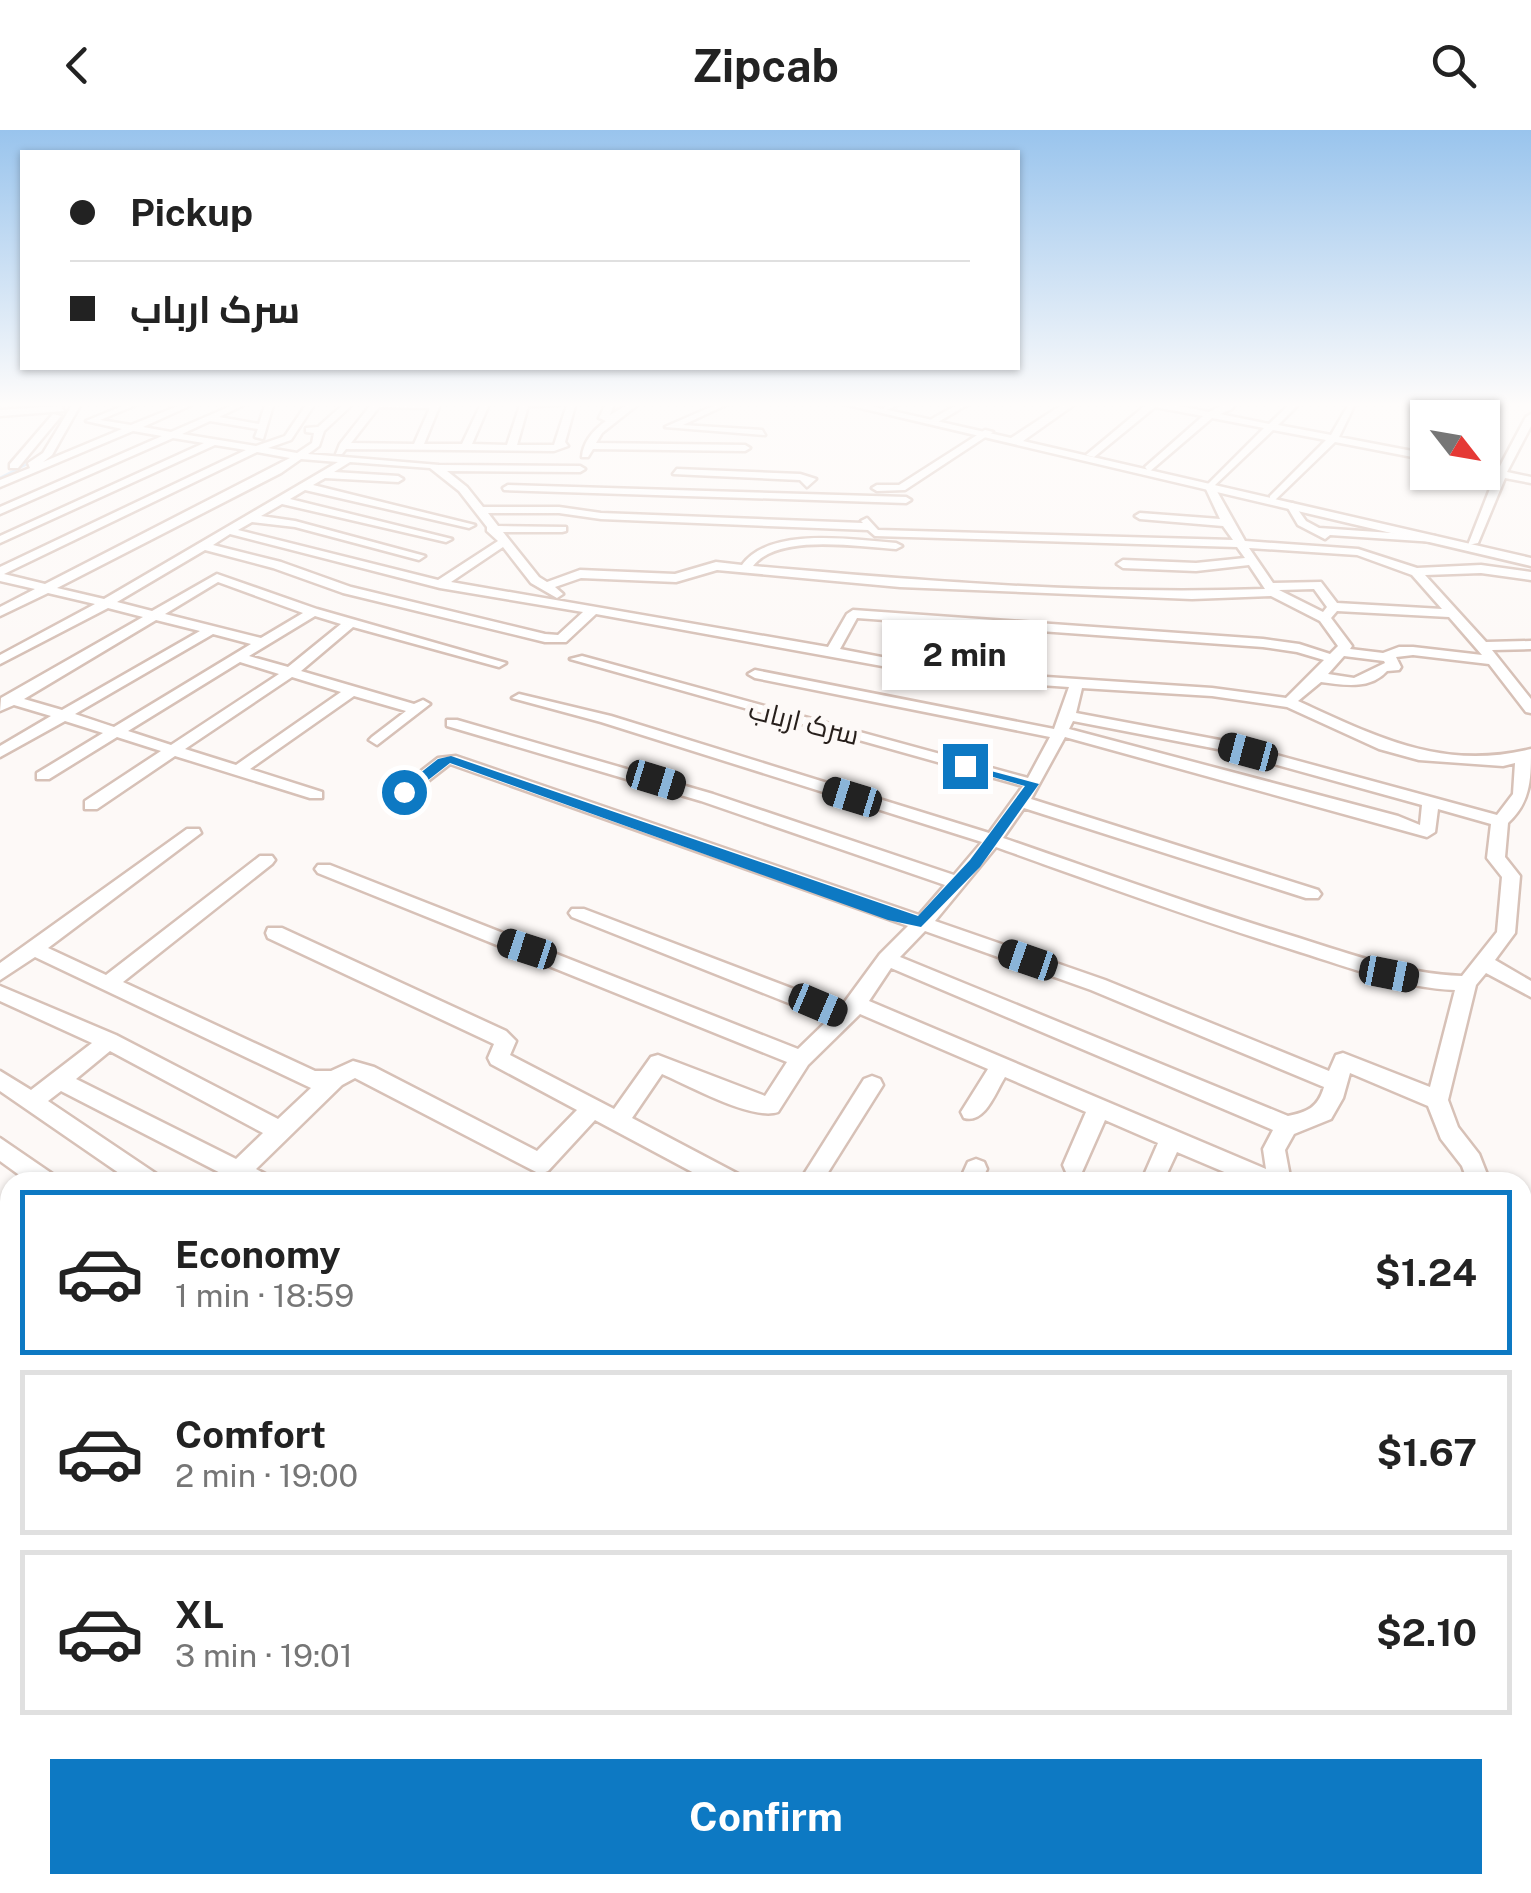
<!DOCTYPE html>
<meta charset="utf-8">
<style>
:root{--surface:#fff;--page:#f2f2f2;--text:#222;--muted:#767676;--line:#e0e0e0;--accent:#0d79c3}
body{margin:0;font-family:"Public Sans",Cairo,sans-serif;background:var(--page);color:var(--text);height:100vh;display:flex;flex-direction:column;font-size:38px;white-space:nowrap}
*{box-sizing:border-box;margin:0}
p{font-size:32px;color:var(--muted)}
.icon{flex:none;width:55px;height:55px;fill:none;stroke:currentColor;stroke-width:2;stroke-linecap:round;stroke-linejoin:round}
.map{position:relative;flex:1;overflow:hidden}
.details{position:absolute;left:0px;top:1042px;width:1532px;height:722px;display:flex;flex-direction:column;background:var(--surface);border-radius:30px 30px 0 0;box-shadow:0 2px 8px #0004}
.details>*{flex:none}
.guide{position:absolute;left:20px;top:20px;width:1000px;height:220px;border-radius:0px;box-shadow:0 2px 8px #0004;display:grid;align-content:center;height:220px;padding:0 50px;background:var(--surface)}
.needle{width:65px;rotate:121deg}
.buttons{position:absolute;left:1410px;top:270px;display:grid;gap:20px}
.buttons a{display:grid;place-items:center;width:90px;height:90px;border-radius:0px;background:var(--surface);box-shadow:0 2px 8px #0004;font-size:50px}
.end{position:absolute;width:45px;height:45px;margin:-22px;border:12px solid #0d79c3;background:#fff;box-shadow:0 0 0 5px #fff}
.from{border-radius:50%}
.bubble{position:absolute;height:70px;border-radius:0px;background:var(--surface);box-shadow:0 2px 8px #0004;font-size:32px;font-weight:700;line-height:70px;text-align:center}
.car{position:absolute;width:30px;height:60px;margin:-30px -15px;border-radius:12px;box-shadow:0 0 8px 2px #0007;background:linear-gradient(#222 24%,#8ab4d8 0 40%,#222 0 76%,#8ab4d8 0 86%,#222 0)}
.guide b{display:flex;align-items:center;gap:35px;height:95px;font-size:38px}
.guide b+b{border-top:2px solid var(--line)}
.guide i{width:25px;height:25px;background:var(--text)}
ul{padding:18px 0 0;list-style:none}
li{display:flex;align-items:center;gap:30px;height:165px;margin:0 20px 15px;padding:0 30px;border:5px solid var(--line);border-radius:0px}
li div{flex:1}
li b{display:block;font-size:38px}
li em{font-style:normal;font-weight:700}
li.active{border-color:var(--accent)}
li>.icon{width:90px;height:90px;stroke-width:1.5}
.primary-button{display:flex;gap:20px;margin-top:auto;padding:20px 50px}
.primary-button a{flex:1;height:115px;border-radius:0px;background:var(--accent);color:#fff;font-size:40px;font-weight:700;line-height:115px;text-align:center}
header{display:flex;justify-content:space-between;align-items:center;height:130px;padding:0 50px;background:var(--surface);font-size:45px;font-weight:700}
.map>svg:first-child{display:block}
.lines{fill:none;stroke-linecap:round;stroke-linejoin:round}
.stream{stroke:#c3ddf5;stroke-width:2.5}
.minor-casing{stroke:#d7c1b7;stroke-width:5}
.major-casing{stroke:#d7c1b7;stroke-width:5}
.minor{fill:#fff;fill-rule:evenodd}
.major{fill:#fff;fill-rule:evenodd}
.route{fill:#0d79c3}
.labels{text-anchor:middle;stroke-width:10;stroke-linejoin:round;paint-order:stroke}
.far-street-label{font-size:28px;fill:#271f1b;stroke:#fdf9f7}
</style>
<header><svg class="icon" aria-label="back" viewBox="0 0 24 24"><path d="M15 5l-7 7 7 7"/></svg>Zipcab<svg class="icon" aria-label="search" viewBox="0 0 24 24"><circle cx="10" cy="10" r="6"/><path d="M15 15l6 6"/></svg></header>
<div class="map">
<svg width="1531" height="1763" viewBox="0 0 1531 1763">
<rect width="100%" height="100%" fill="#fdf9f7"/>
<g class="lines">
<!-- stream -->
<polyline class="stream" points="0,348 33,331"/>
<defs>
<g id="minor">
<path d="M74 272H82L52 325 43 332 122 299 86 291 132 272H143L100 290 131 295 188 272H198L143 297 171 302 240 272H250L219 287 259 294 266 272H274L263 309 255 307 258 299 210 291 182 304 256 316 285 306 308 272H316L291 310 268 318 297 323 312 313 314 303 306 302V298L318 297 346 272H355L324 301 319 316 308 324 439 335 580 336 585 339 580 342 447 341 467 357 483 377H559L601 383 863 393 861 391 867 388 878 400 1233 410 1223 396 1140 389 1135 386 1140 383 1220 389 1205 357 1264 298 1212 288 1149 342 1145 337 1203 286 1155 277 1094 327 1086 325 1146 275 1138 272H1160L1209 282 1228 272H1236L1232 279 1220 284 1269 294 1292 272H1301L1278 295 1331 305 1350 272H1356L1339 307 1428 324V330L1335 312 1274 371 1270 370V366L1326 310 1273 300 1214 356 1245 411 1358 419 1417 438 1481 435 1531 442V450L1481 443 1425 445 1486 512 1531 511V519L1492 520 1531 569V583L1526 582 1489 534 1413 525 1396 527 1401 537 1399 540 1387 541C1370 560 1344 555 1321 552L1298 571C1377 607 1442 641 1531 619 1531 648 1531 672 1508 693L1505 727 1520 746 1515 803 1495 830 1531 851V867L1486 843 1476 855 1448 970 1458 997 1479 1024 1490 1052H1468L1462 1036 1441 1009 1428 976 1350 943 1343 968 1331 989 1294 1004 1285 1020 1291 1052H1248L1177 1022 1163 1052H1141L1158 1013 1105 990 1082 1042 1074 1045 1066 1042 1063 1035 1086 982 1005 947C995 963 985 994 964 988L961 982 988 939 860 884 808 935 778 982C752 991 688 955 662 944L632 988 740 1045 743 1052H711L595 990 548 1041 540 1044 355 948 342 955 256 1039 267 1045 270 1052H238L61 961 48 971 158 1045 162 1052H132L0 961V941L31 960 92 913 0 871V856L116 905 278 989 311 958 35 827 0 850V833L187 699H199L201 703 48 818 106 845 260 726H272L275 730 272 734 123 852 315 941H331L353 931 374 937 537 1021 577 980 491 934 488 928 494 914 268 808 266 803 268 798H282L506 901 516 911 510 925 614 979 651 927 658 925 765 966 787 932 318 743 315 739 318 735H330L798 919 829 889 572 787 569 783 572 779H584L841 877 880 824 908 796 450 634 410 665H398V659L438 628 456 626 919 785 945 755 701 671 447 596V590H457L713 664 954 745 982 712 601 592 512 568 519 564 611 586 989 703 1023 656 570 529 582 526 1028 648 1050 607 755 548 748 544 755 540 1054 599 1069 557 954 549 596 484 566 512H545L343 463 273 438 205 420 117 472 152 481 217 444 317 479 506 533 499 537 353 497 301 541 414 574 423 570 430 574 377 615 369 610 372 607 406 581 354 566 250 639 322 662V668H310L175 626 97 679H85V671L161 621 117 607 49 649H37V643L103 603 65 591 0 627V616L51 586 14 575 0 581 1 568 143 487 108 478 0 534V525L95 474 48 463 0 486V477L35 459 0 451V437L246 320 215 315 0 413V406L204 313 173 308 0 384V377L162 306 133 301 0 357V350L30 338 28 333 43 323ZM257 322 290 328 45 454 4 444ZM301 329 338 332 104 469 57 458 281 343ZM350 332 430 338 459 361 487 397V401L498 411 438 450 238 400 252 392 295 397 419 430 425 426 295 391 261 386 282 374 446 412 452 409 290 369 305 360 469 398 475 395 313 355 325 348 398 352 403 349 398 346 334 342ZM488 383H559L601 389 868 400 875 406 1237 417 1245 428 1196 433 1123 430 1117 434 1123 438 1196 441 1249 435 1265 459C1094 465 922 451 753 436 778 403 859 417 896 419L902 416 896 413C853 410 770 396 742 435L716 432 675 444 580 440 547 452 539 447 503 402H562L566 401V397L498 396ZM230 404 440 458 583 482 558 505 545 504 351 457 281 432 213 415ZM503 417 531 453 557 468 563 464 555 457 581 448 676 452 717 440 900 457 1192 469 1271 466 1320 491 1338 516 1330 524 1299 514 1263 509 853 480 847 484 828 517 451 452ZM1249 418 1357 425 1412 445 1442 479 1337 473 1321 452 1273 453ZM218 452 303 483 261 508 165 484ZM1314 459 1327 477 1323 482 1279 460ZM1337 481 1449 487 1482 525 1413 517H1399L1383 523 1350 519 1352 516 1331 488ZM315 486 341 494 288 537 249 526ZM857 488 1263 517 1297 522 1324 530 1286 568 1212 558 954 541 840 519ZM156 490 200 501 62 580 24 569ZM213 504 251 514 114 597 75 584ZM1344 526 1384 531 1385 533 1354 548 1328 544ZM240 532 279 544 171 615 128 601ZM292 547 341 562 236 635 185 619ZM1082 558 1212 566 1287 577 1379 619 1419 630 1503 636 1515 633 1513 664 1497 685 1225 611 1076 583ZM1073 591 1223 620 1422 675 1420 695 1398 686 1069 599ZM1065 607 1427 707 1435 702 1438 679 1491 694 1487 728 1502 747 1497 802 1462 846C1405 844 1353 825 1299 808 1200 778 1102 742 1003 708L1024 678 1306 768H1318L1321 764 1318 760 1031 669ZM996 717C1097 753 1198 790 1300 822 1351 838 1402 858 1455 860L1430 957 1343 923 1336 925 1329 941 1105 850 935 791ZM925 801 1091 860 1324 957C1318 978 1307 982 1288 986L900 827ZM891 838 1273 1000 1263 1019 1266 1039 869 871ZM110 921 263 1003 236 1029 76 949Z"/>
<path d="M373 272H441L424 314H462L482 272H490L472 314 507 315 521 272H564L560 275 528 276 517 315H554L568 272H576L565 312 568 316 554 321 346 319 342 324H336L340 314ZM379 277 430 278 414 314 351 313Z"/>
<path d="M607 272H615L610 285 632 272H641L602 303 596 313 745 315 750 318 745 321 593 319 588 327H582C583 313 592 301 606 291L599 288Z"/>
<polygon points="722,272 732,272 683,295 762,300 765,305 665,297"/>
<polygon points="895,272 905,272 884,281 884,277"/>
<polygon points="962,272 972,272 938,292 930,290"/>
<polygon points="1440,272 1463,277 1456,288 1447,288 1453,279 1446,277 1440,288 1431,288"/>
<polygon points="61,276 64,281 0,286 0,280"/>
<polygon points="53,284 61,286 18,338 10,338 10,334"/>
<polygon points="1531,284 1531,296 1507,342 1531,347 1531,353 1505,348 1478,413 1468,415 1495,346 1480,342 1482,337 1498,340 1526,287"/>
<polygon points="985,300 993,302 905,360 877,361 872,358 877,355 899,355"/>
<polygon points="677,339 800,344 816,349 807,357 800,350 673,344"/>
<polygon points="508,355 906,367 911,370 906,373 504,360 503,358"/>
<polygon points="1285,373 1293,373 1306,391 1319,398 1435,406 1441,409 1435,412 1330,405 1325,409 1298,395"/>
<polygon points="872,946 880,949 883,955 822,1052 799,1052 864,949"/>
<polygon points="0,1008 54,1045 57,1052 29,1052 0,1031"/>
<polygon points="976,1029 984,1032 987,1039 981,1052 959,1052 968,1032"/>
<polygon points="1522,1086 1531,1088 1531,1110 1522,1108"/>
<polygon points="1522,1188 1531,1192 1531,1218 1522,1214"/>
<polygon points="0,1234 10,1238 10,1267 0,1263"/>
<polygon points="0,1578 10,1583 10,1619 0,1614"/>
<polygon points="188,1755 231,1755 234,1763 191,1763"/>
<polygon points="668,1755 711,1755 714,1763 671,1763"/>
<polygon points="987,1755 1031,1755 1034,1763 990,1763"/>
<polygon points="1199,1755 1263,1755 1262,1763 1202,1763"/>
</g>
<polygon id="major" points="835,272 853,272 1011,308 1066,272 1078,272 1023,311 1531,428 1531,436"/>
</defs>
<!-- minor casing -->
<use href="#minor" class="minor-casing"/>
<!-- major casing -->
<use href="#major" class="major-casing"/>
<!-- minor -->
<use href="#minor" class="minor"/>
<!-- major -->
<use href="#major" class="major"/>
</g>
<!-- sky -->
<linearGradient id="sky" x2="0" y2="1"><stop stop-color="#99c4ed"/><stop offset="0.53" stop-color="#fefcfb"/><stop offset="1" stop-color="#fefcfb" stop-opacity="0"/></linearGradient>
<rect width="1531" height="518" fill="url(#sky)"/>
<!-- route -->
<polygon class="route" points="451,626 918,786 970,730 1025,656 961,638 961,633 1039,654 980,737 921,797 888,790 450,633 409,665 400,665 400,659 438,629"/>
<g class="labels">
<!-- far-street labels -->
<g class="far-street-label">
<text transform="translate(804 592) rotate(14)" y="10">سرک ارباب</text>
</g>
</g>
</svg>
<div class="buttons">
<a><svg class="needle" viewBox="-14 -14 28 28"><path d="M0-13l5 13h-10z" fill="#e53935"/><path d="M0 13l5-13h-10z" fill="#767676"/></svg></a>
</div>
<i class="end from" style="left:404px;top:662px"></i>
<i class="end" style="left:965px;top:636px"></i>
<div class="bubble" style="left:882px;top:490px;width:165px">2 min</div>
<i class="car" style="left:1248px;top:622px;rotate:285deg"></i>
<i class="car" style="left:656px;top:650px;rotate:107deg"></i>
<i class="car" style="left:852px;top:667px;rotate:287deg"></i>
<i class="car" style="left:527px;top:819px;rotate:288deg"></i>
<i class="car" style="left:1028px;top:830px;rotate:289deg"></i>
<i class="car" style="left:1389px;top:844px;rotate:101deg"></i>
<i class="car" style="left:818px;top:875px;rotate:113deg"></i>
<div class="guide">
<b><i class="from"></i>Pickup</b>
<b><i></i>سرک ارباب</b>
</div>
<section class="details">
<ul>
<li class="active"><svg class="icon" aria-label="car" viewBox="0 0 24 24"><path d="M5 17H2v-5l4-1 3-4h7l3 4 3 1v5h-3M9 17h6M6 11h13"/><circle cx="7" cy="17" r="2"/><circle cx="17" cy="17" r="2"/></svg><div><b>Economy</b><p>1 min · 18:59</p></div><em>$1.24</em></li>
<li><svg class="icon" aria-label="car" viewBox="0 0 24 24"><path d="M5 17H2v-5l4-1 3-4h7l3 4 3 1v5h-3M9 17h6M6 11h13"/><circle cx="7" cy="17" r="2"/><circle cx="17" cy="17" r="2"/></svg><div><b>Comfort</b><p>2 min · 19:00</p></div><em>$1.67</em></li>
<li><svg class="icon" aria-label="car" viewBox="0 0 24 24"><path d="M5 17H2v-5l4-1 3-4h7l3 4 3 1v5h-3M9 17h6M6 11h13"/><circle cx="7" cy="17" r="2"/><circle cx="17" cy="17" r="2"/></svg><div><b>XL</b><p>3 min · 19:01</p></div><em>$2.10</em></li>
</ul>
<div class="primary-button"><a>Confirm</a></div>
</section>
</div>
